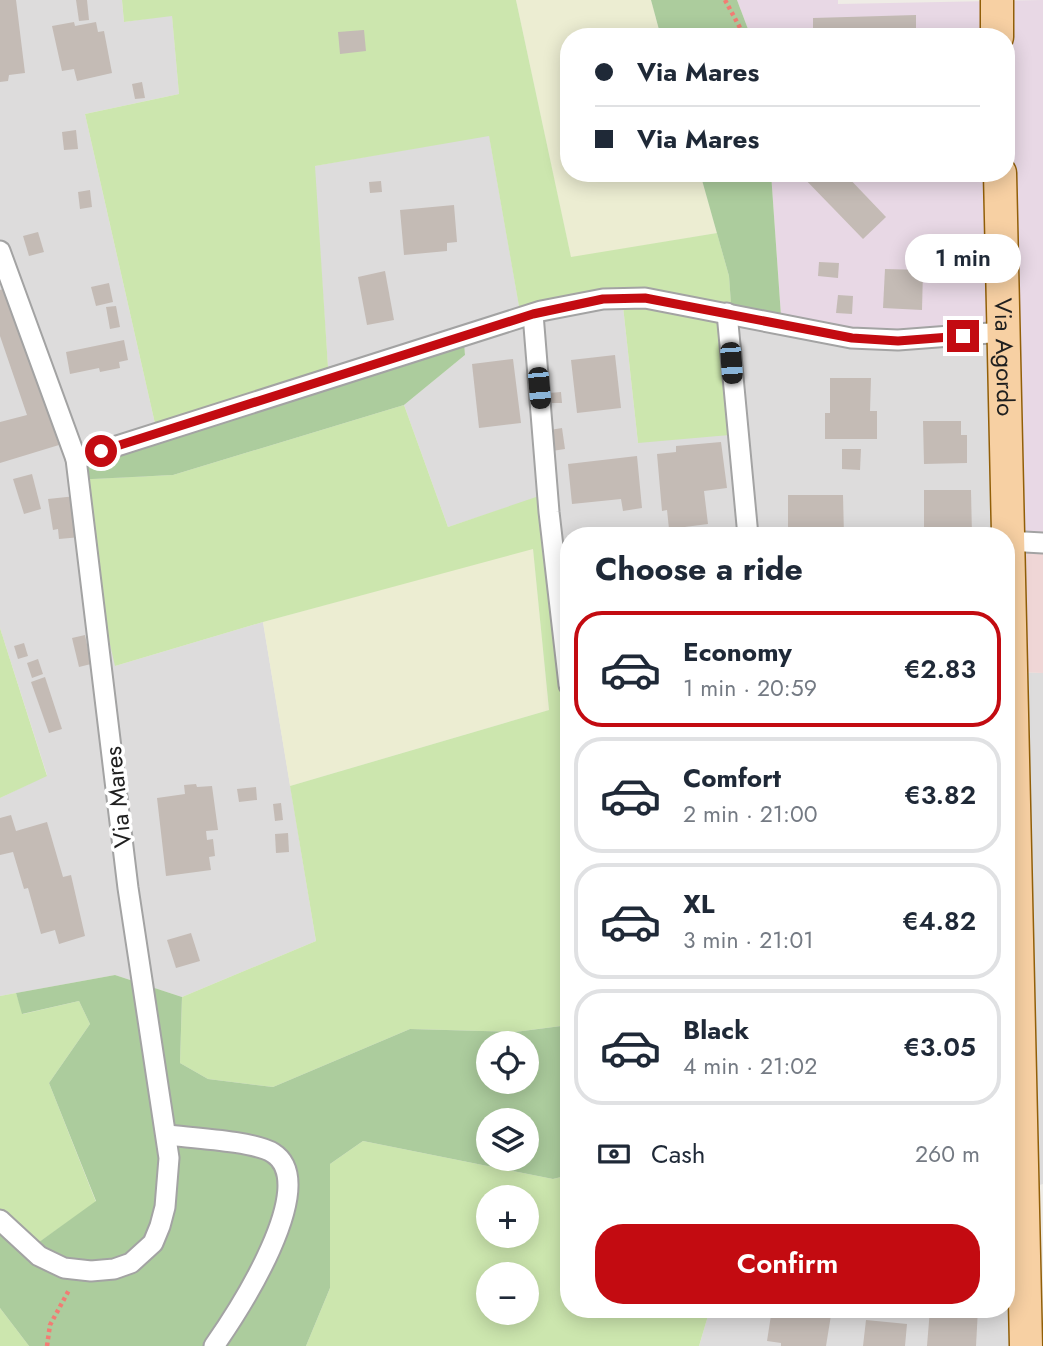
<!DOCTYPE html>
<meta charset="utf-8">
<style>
:root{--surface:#fff;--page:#f2f2f3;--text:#1f2937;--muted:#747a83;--line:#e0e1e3;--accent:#c30b11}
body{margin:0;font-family:Jost,sans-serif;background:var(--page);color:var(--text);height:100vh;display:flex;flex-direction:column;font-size:26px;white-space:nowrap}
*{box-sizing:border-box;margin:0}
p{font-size:23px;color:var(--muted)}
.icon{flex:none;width:38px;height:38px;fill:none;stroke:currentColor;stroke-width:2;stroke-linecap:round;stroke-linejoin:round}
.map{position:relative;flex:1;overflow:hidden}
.panel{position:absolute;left:560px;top:527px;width:455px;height:791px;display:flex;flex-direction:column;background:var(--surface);border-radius:28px;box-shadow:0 4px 18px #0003}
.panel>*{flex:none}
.hud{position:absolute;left:560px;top:28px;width:455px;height:154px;border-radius:28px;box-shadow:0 4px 18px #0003;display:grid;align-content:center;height:154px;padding:0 35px;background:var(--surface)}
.fabs{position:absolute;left:476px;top:1031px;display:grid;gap:14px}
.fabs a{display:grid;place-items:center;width:63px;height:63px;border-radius:50%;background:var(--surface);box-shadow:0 4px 18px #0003;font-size:35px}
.end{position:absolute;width:32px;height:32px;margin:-16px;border:9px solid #c30b11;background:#fff;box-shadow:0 0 0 4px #fff}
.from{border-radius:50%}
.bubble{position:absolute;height:49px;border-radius:24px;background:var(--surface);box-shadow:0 4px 18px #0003;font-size:23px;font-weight:600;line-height:49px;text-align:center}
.car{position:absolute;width:21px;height:42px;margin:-21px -10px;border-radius:9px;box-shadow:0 0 5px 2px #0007;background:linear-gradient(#222 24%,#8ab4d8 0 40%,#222 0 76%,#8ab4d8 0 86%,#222 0)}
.hud b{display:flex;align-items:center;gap:24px;height:66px;font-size:26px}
.hud b+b{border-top:2px solid var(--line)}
.hud i{width:18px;height:18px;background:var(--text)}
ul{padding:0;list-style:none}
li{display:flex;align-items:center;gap:21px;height:116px;margin:0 14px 10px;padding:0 21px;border:4px solid var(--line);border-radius:28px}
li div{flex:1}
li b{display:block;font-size:26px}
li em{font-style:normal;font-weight:600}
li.selected{border-color:var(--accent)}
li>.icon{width:63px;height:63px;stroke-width:1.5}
h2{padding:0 35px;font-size:32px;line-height:84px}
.pay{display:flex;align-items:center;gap:18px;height:77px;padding:0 35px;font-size:26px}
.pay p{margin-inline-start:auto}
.primary-button{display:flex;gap:14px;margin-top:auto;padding:14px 35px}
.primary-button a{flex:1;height:80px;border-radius:28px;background:var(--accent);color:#fff;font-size:28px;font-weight:600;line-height:80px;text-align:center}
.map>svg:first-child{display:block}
.residential{fill:#dddcdc}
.commercial{fill:#efd6d6}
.industrial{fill:#e8d8e5}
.farmland{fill:#ecedd2}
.grass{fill:#cce6ae;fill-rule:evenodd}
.forest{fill:#accc9d;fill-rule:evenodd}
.building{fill:#c4bbb5}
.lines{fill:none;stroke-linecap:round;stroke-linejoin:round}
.minor-casing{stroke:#a3a3a3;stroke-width:23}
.primary-casing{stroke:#925f08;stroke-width:35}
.path{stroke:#f27c74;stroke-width:4.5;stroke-dasharray:3.5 3.5;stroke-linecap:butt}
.minor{stroke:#fff;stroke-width:19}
.primary{stroke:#f7d0a3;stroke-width:32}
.route{stroke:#c30b11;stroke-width:9}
.labels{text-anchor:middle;stroke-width:7;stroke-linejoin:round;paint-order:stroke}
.street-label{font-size:24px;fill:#1f1f1f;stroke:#fff}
</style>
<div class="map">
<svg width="1043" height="1346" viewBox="0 0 1043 1346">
<rect width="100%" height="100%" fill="#efece6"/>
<!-- residential -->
<g class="residential">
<polygon points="0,0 122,0 124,22 172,15 179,94 85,114 156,428 115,666 263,622 316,941 182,997 115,975 0,996 0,798 47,775 0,628"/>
<polygon points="489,135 520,311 584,292 621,288 638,443 731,304 852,332 1009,324 1018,672 1043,673 1043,1184 1032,1187 1036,1346 699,1346 710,1309 1006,1309 1006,536 569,536 569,772 539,497 448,527 404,405 465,355 462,330 328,367 314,166"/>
</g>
<!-- commercial -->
<polygon class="commercial" points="1015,535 1043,536 1043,673 1018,672"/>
<!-- industrial -->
<polygon class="industrial" points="737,0 838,0 838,4 1043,0 1043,536 1015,535 1009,324 852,332 781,316 771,173 1006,173 1006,37 751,37"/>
<!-- farmland -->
<g class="farmland">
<polygon points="516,0 651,0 661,37 569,37 569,173 700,173 717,233 571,258"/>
<polygon points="533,548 549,710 290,786 263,622"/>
</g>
<!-- grass -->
<g class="grass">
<polygon points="122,0 516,0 571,257 717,233 729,276 741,434 638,443 621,288 584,292 520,312 489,136 315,166 328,367 156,428 85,114 179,94 172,16 124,22"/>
<polygon points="404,405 448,527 539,496 569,772 569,1025 515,1032 410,1029 273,1087 208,1079 180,1063 182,997 316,941 290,786 549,710 533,549 263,622 115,666 72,480 173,475"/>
<polygon points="0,628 47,776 0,798"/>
<polygon points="16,993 23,1014 79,1001 90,1024 49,1083 96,1202 28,1250 0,1218 0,996"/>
<path d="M363 1141 553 1179 569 1175V1309H710L699 1346H306L330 1288V1164ZM488 1197H527V1236H488ZM488 1274H527V1312H488Z"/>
<polygon points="0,1308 29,1346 0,1346"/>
</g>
<!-- forest -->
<g class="forest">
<polygon points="651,0 737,0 751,37 661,37"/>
<polygon points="700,173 771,173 781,316 731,304 729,276"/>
<polygon points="463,330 465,355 404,405 173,475 72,480 67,459 328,367"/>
<path d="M115 975 182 997 180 1063 208 1079 273 1087 410 1029 515 1032 569 1025V1175L553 1179 363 1141 330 1164V1288L306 1346H29L0 1308V1218L28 1250 96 1201 49 1083 90 1024 79 1001 22 1014 16 993ZM488 1043H527V1082H488ZM488 1120H527V1158H488Z"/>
</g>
<!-- building -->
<g class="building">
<polygon points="0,0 16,0 25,73 9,75 8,81 0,82"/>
<polygon points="76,0 87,0 89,20 79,21"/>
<polygon points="916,15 916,37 813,37 813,18"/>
<polygon points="74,22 75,26 96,22 98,32 104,31 112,73 77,81 74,69 62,71 52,26"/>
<polygon points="364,30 366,51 340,54 338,32"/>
<polygon points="142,82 145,98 135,99 132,84"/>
<polygon points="76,130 78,149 64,150 62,132"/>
<polygon points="799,173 844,173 886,217 863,239"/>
<polygon points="381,181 382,192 370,193 369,182"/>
<polygon points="90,190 92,207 80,209 78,192"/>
<polygon points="454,205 457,242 447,243 447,251 404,255 400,210"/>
<polygon points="38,232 44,252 29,256 23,236"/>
<polygon points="819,262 839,263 838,278 818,276"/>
<polygon points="885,269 923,270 922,310 883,308"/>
<polygon points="385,271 394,320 367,325 358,277"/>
<polygon points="109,283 113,302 96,306 91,287"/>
<polygon points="6,288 59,445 0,463 0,422 27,415 0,336 0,290"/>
<polygon points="838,295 853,296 852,314 836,313"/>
<polygon points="116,306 120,327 110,329 106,307"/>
<polygon points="124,340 128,360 119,362 120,368 100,372 99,368 70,374 66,352"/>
<polygon points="615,355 621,408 577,413 571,360"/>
<polygon points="513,359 521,423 479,428 472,364"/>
<polygon points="830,378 871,378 870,411 877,411 877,439 825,439 825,413 830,413"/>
<polygon points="561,392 562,403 549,403 549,393"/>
<polygon points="923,421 961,421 961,435 967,435 967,463 924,464"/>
<polygon points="562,428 565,449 552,451 550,430"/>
<polygon points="721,442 727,488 704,491 708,524 669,529 667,510 662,511 657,454 676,452 676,446"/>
<polygon points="842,449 861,449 860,470 842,469"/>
<polygon points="637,456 642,508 623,511 621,499 572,504 568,464"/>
<polygon points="32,474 41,509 24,514 13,479"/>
<polygon points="924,490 971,490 972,536 924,536"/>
<polygon points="788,495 843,495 844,536 788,536"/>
<polygon points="76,496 81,537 59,539 58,529 53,530 48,499"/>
<polygon points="631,528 632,536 578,536 578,534"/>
<polygon points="85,635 91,664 79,667 72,638"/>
<polygon points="24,643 28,656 18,659 14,646"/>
<polygon points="38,659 43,674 32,678 27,663"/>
<polygon points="45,677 62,729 49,733 31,682"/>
<polygon points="196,784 197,787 212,786 218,830 206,831 207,840 213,839 215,856 209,857 211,870 166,876 157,798 185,794 184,785"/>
<polygon points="256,787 257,800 239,802 237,789"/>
<polygon points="281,803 283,820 275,821 273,804"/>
<polygon points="11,815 16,831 47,822 63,877 71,875 85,936 59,944 55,930 41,934 28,888 24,889 13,852 0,855 0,818"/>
<polygon points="288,833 289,852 276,853 275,834"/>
<polygon points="191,933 200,961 176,968 167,940"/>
<polygon points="772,1309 832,1309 826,1346 781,1346 781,1343 767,1341"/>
<polygon points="930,1309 978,1309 976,1346 927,1346"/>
<polygon points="866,1320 907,1324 905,1346 863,1346"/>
</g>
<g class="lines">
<defs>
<g id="minor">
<polyline points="0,251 76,459 128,888 169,1158 165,1207 160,1226 153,1243 131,1263 114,1269 91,1271 64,1268 39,1256 0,1220"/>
<polyline points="727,313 748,536"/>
<polyline points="533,314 549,512 569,685"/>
<polyline points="76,459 541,311 603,299 645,298 851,338 898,340 1003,332"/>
<polyline points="1008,541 1043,543"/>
<path d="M167 1135C192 1138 254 1141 273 1153 322 1184 237 1313 214 1346"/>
</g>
<g id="primary">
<polyline points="997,0 997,37"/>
<path id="s1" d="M1000 173 1026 1346"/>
</g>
</defs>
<!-- minor casing -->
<use href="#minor" class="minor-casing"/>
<!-- primary casing -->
<use href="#primary" class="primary-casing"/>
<!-- path -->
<g class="path">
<polyline points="725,0 745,37"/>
<polyline points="47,1346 50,1325 69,1290"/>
</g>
<!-- minor -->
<use href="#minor" class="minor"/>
<!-- primary -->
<use href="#primary" class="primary"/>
</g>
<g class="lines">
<!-- route -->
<polyline class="route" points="101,451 533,314 603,299 645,298 852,338 898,341 963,336"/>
</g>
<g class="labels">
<!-- street labels -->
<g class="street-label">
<text dy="8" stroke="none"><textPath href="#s1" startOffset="184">Via Agordo</textPath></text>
<text transform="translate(118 797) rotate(-96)" y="8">Via Mares</text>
</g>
</g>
</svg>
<div class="fabs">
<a><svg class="icon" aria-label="locate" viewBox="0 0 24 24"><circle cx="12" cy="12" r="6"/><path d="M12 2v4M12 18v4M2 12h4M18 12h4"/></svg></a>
<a><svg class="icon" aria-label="layers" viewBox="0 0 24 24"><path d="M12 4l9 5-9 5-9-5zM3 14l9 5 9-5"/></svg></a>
<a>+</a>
<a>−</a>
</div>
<i class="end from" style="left:101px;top:451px"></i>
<i class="end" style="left:963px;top:336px"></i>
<div class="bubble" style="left:905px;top:234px;width:116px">1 min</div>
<i class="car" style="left:731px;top:363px;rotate:176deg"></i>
<i class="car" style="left:539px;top:388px;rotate:175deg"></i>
<div class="hud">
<b><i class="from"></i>Via Mares</b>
<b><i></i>Via Mares</b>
</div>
<section class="panel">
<h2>Choose a ride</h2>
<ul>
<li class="selected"><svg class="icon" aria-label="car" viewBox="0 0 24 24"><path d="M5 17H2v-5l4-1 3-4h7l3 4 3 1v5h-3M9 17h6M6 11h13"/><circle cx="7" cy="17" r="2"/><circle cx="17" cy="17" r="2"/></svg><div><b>Economy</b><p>1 min · 20:59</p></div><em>€2.83</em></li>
<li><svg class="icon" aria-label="car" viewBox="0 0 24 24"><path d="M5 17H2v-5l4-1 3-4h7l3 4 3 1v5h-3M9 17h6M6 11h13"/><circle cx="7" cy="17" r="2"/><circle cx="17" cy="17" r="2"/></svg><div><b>Comfort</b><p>2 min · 21:00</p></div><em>€3.82</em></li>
<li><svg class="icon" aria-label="car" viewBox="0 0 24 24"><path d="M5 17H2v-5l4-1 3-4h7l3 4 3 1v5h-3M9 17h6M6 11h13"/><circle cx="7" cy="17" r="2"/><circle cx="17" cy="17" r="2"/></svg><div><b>XL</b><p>3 min · 21:01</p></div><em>€4.82</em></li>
<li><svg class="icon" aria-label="car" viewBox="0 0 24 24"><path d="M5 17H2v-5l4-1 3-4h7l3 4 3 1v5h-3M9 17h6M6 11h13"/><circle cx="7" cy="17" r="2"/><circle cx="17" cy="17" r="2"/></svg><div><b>Black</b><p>4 min · 21:02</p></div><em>€3.05</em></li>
</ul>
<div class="pay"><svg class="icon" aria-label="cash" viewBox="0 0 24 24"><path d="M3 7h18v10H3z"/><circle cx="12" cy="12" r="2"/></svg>Cash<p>260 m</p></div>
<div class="primary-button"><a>Confirm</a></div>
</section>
</div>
